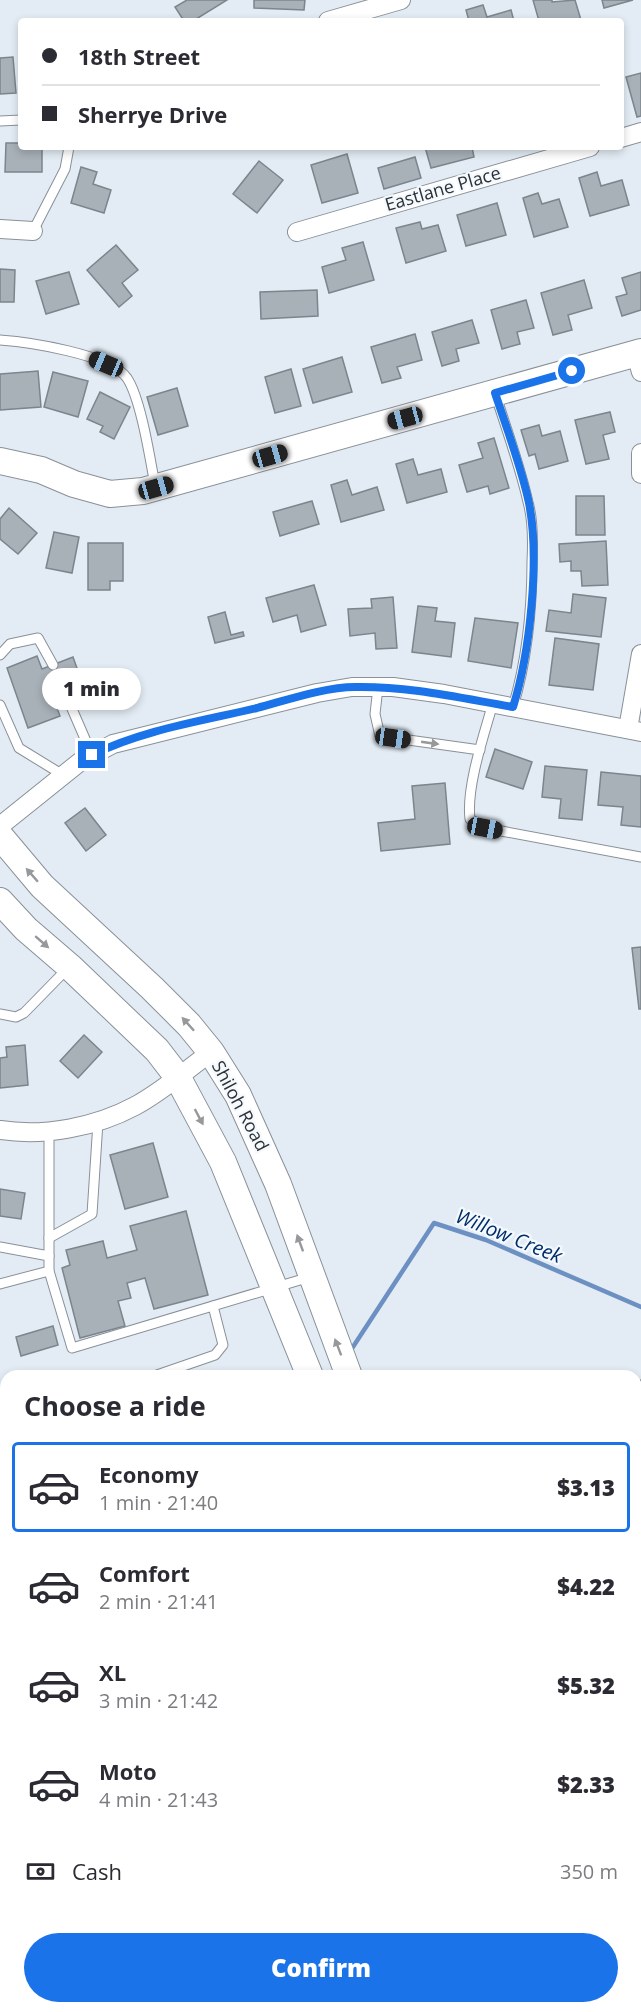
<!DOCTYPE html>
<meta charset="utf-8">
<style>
:root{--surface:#fff;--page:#f2f2f3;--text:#2b2b33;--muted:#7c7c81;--line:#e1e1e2;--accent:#1a73e8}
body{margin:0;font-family:"Open Sans",sans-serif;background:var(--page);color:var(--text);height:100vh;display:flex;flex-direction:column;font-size:22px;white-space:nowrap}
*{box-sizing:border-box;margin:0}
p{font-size:20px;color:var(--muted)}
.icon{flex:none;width:33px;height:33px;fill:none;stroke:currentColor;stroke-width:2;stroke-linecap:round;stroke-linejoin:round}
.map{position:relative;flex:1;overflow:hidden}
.side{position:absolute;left:0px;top:1370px;width:642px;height:644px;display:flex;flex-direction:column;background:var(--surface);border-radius:18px 18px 0 0;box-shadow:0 3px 9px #0003}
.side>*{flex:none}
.banner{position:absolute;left:18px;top:18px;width:606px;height:132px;border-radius:6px;box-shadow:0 3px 9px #0003;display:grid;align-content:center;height:132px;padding:0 24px;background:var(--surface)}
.end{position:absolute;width:27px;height:27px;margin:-14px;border:8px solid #1a73e8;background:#fff;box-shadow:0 0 0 3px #fff}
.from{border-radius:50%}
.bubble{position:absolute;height:42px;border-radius:21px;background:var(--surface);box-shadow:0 3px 9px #0003;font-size:20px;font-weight:800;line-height:42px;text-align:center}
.car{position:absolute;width:18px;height:36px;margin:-18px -9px;border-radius:8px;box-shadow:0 0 4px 2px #0007;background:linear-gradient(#222 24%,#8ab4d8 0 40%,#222 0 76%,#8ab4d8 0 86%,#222 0)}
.banner b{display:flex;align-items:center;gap:21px;height:57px;font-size:22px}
.banner b+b{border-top:2px solid var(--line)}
.banner i{width:15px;height:15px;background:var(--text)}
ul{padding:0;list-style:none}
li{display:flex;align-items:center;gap:18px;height:90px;margin:0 12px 9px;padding:0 12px;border:3px solid transparent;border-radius:6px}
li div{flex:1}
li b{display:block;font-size:22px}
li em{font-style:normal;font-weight:800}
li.active{border-color:var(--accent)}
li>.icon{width:54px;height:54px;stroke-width:1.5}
h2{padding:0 24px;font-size:27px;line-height:72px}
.pay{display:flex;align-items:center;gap:15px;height:66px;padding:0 24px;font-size:22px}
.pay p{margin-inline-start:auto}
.primary-button{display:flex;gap:12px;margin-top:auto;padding:12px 24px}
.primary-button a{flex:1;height:69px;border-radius:36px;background:var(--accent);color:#fff;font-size:24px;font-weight:800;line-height:69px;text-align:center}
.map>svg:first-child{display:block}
.green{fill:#cfe1a5}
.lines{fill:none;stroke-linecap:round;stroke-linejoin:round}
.stream{stroke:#6d90c3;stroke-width:4.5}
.building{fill:#a8b0b8;stroke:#7c848c;stroke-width:1.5}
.lane-casing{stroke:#899098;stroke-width:11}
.street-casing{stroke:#899098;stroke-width:20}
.secondary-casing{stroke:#899098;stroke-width:28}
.path{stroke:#92999f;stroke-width:3;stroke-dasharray:3 4.5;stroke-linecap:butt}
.lane{stroke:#fff;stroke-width:9}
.street{stroke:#fff;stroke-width:18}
.secondary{stroke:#fff;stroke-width:26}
.oneway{fill:#96989a}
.route{stroke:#1a73e8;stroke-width:8}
.labels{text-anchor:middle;stroke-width:4.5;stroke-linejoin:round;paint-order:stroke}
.street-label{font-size:18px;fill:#2d3134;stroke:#f4f9fe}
.water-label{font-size:20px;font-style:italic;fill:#002d6a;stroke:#f4f9fe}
</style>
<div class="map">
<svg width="641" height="2012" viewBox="0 0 641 2012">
<rect width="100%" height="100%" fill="#e3ecf4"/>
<!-- green -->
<polygon class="green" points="0,1497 6,1497 6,2007 497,2007 498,2012 0,2012"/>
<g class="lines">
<!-- stream -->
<g class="stream">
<polyline points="349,1353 434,1223 486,1240 641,1307"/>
<polyline points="0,1832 6,1808"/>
</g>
</g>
<!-- building -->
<g class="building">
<polygon points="187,0 227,0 193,21 184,21 175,7"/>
<polygon points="254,0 305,0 304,10 254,8"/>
<polygon points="533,0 552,0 552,2 575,0 581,20 539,21"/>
<polygon points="602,0 633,0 604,8"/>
<polygon points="483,5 487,17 511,10 514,21 469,21 466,10"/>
<polygon points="13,57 16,93 0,94 0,58"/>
<polygon points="641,73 641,116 637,117 626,77"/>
<polygon points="6,143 21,143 21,147 42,147 42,172 5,172"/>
<polygon points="425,147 472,147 474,157 431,168"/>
<polygon points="347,154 358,193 322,203 311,165"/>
<polygon points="415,157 421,178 384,189 378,168"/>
<polygon points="259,161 283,180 257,213 233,194"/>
<polygon points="81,167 97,172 93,184 111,190 104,213 71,203"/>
<polygon points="597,172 601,186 622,180 629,205 590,216 579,178"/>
<polygon points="538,193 542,204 559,199 568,227 534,237 523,198"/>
<polygon points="497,203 506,235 466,246 457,215"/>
<polygon points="420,222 422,229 438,225 446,251 406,263 396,228"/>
<polygon points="363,242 374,280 329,293 322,267 346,260 342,248"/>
<polygon points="116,245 138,270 122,283 132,296 119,307 87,270"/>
<polygon points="0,269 15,270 14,302 0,302"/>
<polygon points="69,272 79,304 46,314 36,281"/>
<polygon points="641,272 641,310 622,316 616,297 627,294 622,278"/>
<polygon points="584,280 592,308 568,315 572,330 553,335 541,293"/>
<polygon points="317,290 318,316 261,319 260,292"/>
<polygon points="526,300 534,328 517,332 520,344 502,349 491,310"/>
<polygon points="472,320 479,343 456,349 459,361 442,366 432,332"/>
<polygon points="415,334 422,360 397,367 401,378 382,383 371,347"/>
<polygon points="342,357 352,392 313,403 303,369"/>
<polygon points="291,369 301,406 275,413 265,377"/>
<polygon points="38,371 41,407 0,410 0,374"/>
<polygon points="53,372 88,381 78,417 44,407"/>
<polygon points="177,388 188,426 158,435 147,397"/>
<polygon points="100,392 130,407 114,439 100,432 103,426 87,419"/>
<polygon points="610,412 615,432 603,435 609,459 586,464 575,420"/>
<polygon points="539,425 542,436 560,431 568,461 539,469 535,454 529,456 521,430"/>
<polygon points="494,438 509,488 490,494 488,486 467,492 459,465 483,458 478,443"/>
<polygon points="413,459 418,475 441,469 447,492 407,503 396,464"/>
<polygon points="347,480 352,495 377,487 384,510 341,522 331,485"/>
<polygon points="576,496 604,496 605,535 576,535"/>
<polygon points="312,501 319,524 280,536 273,512"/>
<polygon points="9,508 37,533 18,554 0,539 0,519"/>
<polygon points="54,532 79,537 72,573 46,568"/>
<polygon points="606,541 608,585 582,586 581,571 571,571 571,561 560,562 559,544"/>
<polygon points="88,543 123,543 123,581 110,581 110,590 88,590"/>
<polygon points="314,585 326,625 301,632 297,615 273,622 266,598"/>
<polygon points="573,594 606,598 601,637 546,631 549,610 571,613"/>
<polygon points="393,597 397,648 376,649 375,633 350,636 348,609 372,608 371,599"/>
<polygon points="418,606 437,608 435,621 455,623 451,657 412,652"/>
<polygon points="225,612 231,635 243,632 244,636 215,643 208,617"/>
<polygon points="475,618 518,623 511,668 468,661"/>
<polygon points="555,638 599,644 593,690 549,685"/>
<polygon points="37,656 42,669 73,657 84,688 54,700 60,716 28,728 7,668"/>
<polygon points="495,749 532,762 523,789 486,777"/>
<polygon points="545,766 587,770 582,820 559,818 561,799 542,797"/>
<polygon points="601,772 641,776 641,827 621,825 623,807 598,805"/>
<polygon points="445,783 450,844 381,851 378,823 415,819 412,786"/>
<polygon points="85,808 106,835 86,851 65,823"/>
<polygon points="641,947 641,1009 639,1009 632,948"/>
<polygon points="84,1035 102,1052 78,1078 60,1061"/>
<polygon points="25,1045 28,1085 0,1088 0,1058 7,1057 6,1047"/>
<polygon points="153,1143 168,1197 125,1209 110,1155"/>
<polygon points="0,1189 25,1193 21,1219 0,1216"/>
<polygon points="186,1211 208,1295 154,1309 145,1278 127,1283 131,1298 118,1301 125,1326 80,1338 62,1268 70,1265 66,1250 103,1241 107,1258 137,1250 130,1226"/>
<polygon points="53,1326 58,1345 21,1356 16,1337"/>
<polygon points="641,1380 641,1408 636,1409 636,1382"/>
<polygon points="641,1494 641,1515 636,1497 636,1495"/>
<polygon points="641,1583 641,1634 636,1636 636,1584"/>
<polygon points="641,1692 641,1712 636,1694"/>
</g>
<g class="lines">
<defs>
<g id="lane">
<polyline points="0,121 21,120"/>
<polyline points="33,231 65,169 69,147"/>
<path d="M0 340C28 342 110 354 127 378 141 399 150 459 155 485"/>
<path d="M496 396C507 431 520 466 528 502 533 520 533 542 532 561 532 610 527 660 513 707"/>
<polyline points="0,655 10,644 38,638 53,665"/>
<polyline points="378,687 375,714 380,736 480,750"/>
<polyline points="66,695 92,755"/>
<path d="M493 703C484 735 466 787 470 819L485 828 641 857"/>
<polyline points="0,705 19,748 63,775"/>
<polyline points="0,1014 16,1017 24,1013 68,968"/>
<polyline points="49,1131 49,1271 72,1348 310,1277"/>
<polyline points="49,1238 92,1214 98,1122"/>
<polyline points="0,1247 49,1256"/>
<polyline points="0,1284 49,1271"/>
<polyline points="154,1376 215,1355 223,1345 213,1306"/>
<polyline points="0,1408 6,1408"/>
<polyline points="636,1564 641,1563"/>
<polyline points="636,1666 641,1665"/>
<polyline points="622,2007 623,2012"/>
</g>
<g id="street">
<polyline points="328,21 401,0"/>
<polyline points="621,138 641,132"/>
<polyline points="0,229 33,231"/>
<polyline points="297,232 590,147"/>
<polyline points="636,354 641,372"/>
<polyline points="641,453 641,474"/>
<polyline points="628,729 641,654"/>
<polyline points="0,826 81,761 113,744 317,693 352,687 393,687 444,694 641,732"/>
<path d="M0 1130C44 1137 96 1127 135 1106 160 1093 188 1069 211 1052"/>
<polyline points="636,1446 641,1444"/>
</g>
<g id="secondary">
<polyline points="0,461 41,470 74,484 110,494 143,491 641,352"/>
<polyline points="0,836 42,886 152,988 189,1025 211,1052 238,1095 278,1184 349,1376"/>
<polyline points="0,901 26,929 69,966 157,1050 177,1076 223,1162 310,1376"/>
<polyline points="520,2007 522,2012"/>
<polyline points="555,2007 556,2012"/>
</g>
</defs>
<!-- lane casing -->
<use href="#lane" class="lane-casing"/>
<!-- street casing -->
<use href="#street" class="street-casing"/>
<!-- secondary casing -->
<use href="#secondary" class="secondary-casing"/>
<!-- path -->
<g class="path">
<polyline points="0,1916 6,1915"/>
<polyline points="420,2007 421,2012"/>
<polyline points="489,2007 490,2012"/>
<polyline points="329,2012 332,2007"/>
</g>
<!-- lane -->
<use href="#lane" class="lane"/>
<!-- street -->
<use href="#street" class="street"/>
<!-- secondary -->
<use href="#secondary" class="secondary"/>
</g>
<!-- one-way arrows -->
<defs><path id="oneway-solid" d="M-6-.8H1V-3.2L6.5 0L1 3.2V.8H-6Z" transform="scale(1.5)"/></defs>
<g class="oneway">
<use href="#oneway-solid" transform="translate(430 743) rotate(8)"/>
<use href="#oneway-solid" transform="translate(32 875) rotate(-131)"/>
<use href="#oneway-solid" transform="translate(42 942) rotate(41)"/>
<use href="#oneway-solid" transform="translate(188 1024) rotate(-132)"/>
<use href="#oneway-solid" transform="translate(199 1117) rotate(62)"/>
<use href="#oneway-solid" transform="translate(300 1243) rotate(-110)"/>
<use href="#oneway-solid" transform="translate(338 1347) rotate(-111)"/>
</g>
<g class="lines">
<!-- route -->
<path class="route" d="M92 755C142 730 202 721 257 708 287 700 325 687 355 687 409 686 460 698 513 707 530 653 540 559 529 503 521 466 507 429 495 393L572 371"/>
</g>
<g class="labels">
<!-- street labels -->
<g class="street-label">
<text transform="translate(443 189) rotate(-16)" y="6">Eastlane Place</text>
<text transform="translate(240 1106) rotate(62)" y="6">Shiloh Road</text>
</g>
<!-- water labels -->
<g class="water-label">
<text transform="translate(509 1236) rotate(22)" y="7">Willow Creek</text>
</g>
</g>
</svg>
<i class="end from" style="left:572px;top:371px"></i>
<i class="end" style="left:92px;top:755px"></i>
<div class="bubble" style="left:42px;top:668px;width:99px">1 min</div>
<i class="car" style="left:106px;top:364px;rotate:293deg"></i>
<i class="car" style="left:405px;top:418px;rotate:255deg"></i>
<i class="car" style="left:270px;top:456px;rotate:74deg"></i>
<i class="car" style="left:156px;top:488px;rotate:74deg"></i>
<i class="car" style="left:393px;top:738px;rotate:98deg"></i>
<i class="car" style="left:485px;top:828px;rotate:101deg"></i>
<div class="banner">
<b><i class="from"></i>18th Street</b>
<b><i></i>Sherrye Drive</b>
</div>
<section class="side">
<h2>Choose a ride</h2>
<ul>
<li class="active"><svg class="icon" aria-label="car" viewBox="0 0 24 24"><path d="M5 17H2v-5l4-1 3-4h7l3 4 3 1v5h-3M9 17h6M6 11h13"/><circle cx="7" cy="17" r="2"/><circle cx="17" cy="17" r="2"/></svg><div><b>Economy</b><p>1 min · 21:40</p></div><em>$3.13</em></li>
<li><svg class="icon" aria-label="car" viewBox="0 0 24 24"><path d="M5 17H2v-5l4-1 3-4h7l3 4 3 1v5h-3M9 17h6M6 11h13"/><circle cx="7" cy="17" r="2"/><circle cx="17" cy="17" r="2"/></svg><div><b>Comfort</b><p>2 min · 21:41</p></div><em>$4.22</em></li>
<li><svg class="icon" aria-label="car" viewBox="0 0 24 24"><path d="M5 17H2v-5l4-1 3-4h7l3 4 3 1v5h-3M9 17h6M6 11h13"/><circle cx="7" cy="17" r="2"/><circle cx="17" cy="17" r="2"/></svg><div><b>XL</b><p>3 min · 21:42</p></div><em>$5.32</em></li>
<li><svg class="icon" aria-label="car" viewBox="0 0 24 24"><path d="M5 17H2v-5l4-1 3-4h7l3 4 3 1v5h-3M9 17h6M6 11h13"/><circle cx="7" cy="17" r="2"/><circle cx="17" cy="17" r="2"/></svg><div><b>Moto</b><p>4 min · 21:43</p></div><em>$2.33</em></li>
</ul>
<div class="pay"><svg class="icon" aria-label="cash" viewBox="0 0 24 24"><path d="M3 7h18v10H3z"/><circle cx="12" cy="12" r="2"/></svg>Cash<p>350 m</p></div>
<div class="primary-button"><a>Confirm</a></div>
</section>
</div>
